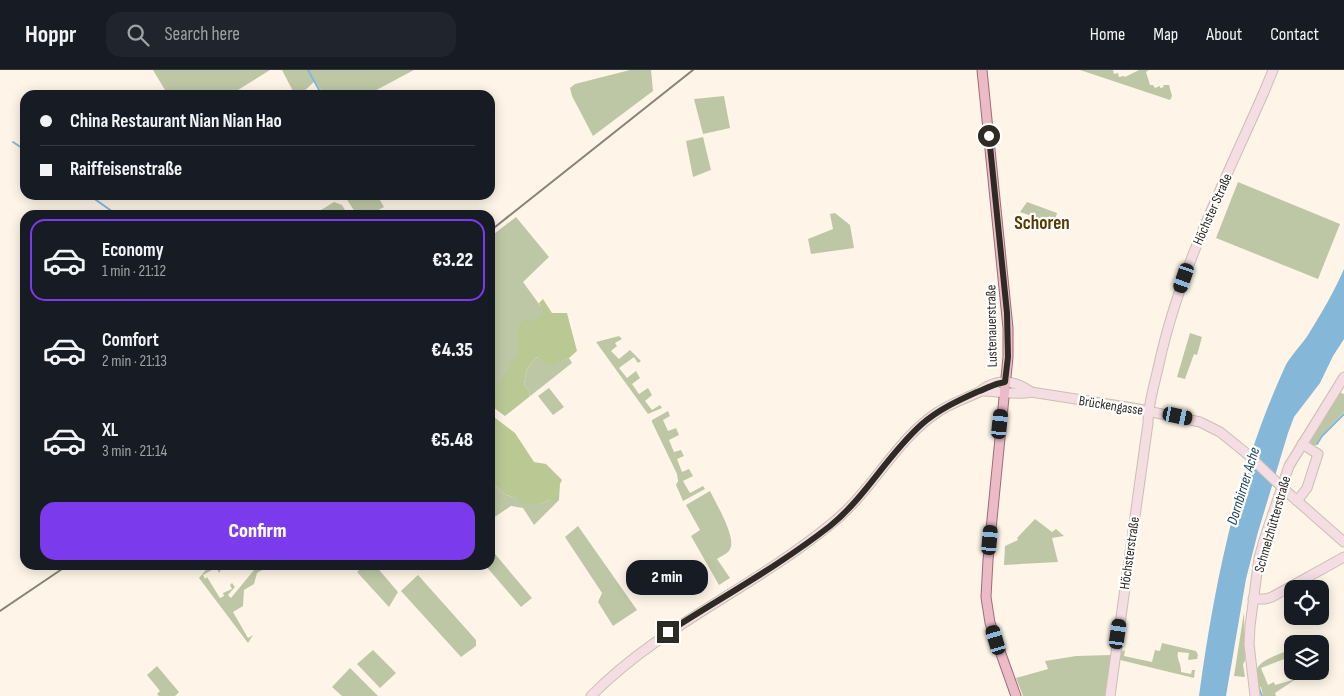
<!DOCTYPE html>
<meta charset="utf-8">
<style>
:root{--surface:#171b24;--page:#20242c;--text:#f1f3f6;--muted:#9ea1a6;--line:#363941;--accent:#7c3aed}
body{margin:0;font-family:"Sofia Sans Condensed",sans-serif;background:var(--page);color:var(--text);height:100vh;display:flex;flex-direction:column;font-size:19px;white-space:nowrap}
*{box-sizing:border-box;margin:0}
p{font-size:16px;color:var(--muted)}
.icon{flex:none;width:28px;height:28px;fill:none;stroke:currentColor;stroke-width:2;stroke-linecap:round;stroke-linejoin:round}
.map{position:relative;flex:1;overflow:hidden}
.panel{position:absolute;left:20px;top:140px;width:475px;height:360px;display:flex;flex-direction:column;background:var(--surface);border-radius:15px;box-shadow:0 2px 12px #0003}
.panel>*{flex:none}
.guide{position:absolute;left:20px;top:20px;width:475px;height:110px;border-radius:15px;box-shadow:0 2px 12px #0003;display:grid;align-content:center;height:110px;padding:0 20px;background:var(--surface)}
.buttons{position:absolute;left:1284px;top:510px;display:grid;gap:10px}
.buttons a{display:grid;place-items:center;width:45px;height:45px;border-radius:10px;background:var(--surface);box-shadow:0 2px 12px #0003;font-size:25px}
.end{position:absolute;width:22px;height:22px;margin:-11px;border:6px solid #2e2a24;background:#fff;box-shadow:0 0 0 2px #fff}
.from{border-radius:50%}
.bubble{position:absolute;height:35px;border-radius:15px;background:var(--surface);box-shadow:0 2px 12px #0003;font-size:16px;font-weight:800;line-height:35px;text-align:center}
.car{position:absolute;width:15px;height:30px;margin:-15px -8px;border-radius:6px;box-shadow:0 0 4px 1px #0007;background:linear-gradient(#222 24%,#8ab4d8 0 40%,#222 0 76%,#8ab4d8 0 86%,#222 0)}
.guide b{display:flex;align-items:center;gap:18px;height:48px;font-size:19px}
.guide b+b{border-top:1px solid var(--line)}
.guide i{width:12px;height:12px;background:var(--text)}
ul{padding:9px 0 0;list-style:none}
li{display:flex;align-items:center;gap:15px;height:82px;margin:0 10px 8px;padding:0 10px;border:2px solid transparent;border-radius:15px}
li div{flex:1}
li b{display:block;font-size:19px}
li em{font-style:normal;font-weight:800}
li.selected{border-color:var(--accent)}
li>.icon{width:45px;height:45px;stroke-width:1.5}
.button{display:flex;gap:10px;margin-top:auto;padding:10px 20px}
.button a{flex:1;height:58px;border-radius:15px;background:var(--accent);color:#fff;font-size:20px;font-weight:800;line-height:58px;text-align:center}
header{display:flex;align-items:center;gap:30px;box-sizing:border-box;height:70px;padding:0 25px;background:var(--surface);border-bottom:1px solid var(--line)}
header strong{font-size:24px}
nav{display:flex;gap:28px;margin-inline-start:auto;font-size:18px}
.search{width:350px;height:45px;background:var(--page);display:flex;align-items:center;gap:12px;box-sizing:border-box;padding:0 18px;border-radius:15px;color:var(--muted);font-size:19px}
.map>svg:first-child{display:block}
.green{fill:#bec7a5}
.forest{fill:#bac894}
.water{fill:#85b7d8}
.lines{fill:none;stroke-linecap:round;stroke-linejoin:round}
.stream{stroke:#85b7d8;stroke-width:2}
.secondary-casing{stroke:#cbbfb0;stroke-width:11}
.primary-casing{stroke:#a06a77;stroke-width:11}
.secondary{stroke:#f5dde4;stroke-width:9}
.primary{stroke:#ebbbc8;stroke-width:9}
.rail{stroke:#888279;stroke-width:2}
.secondary-bridge-casing{stroke:#cbbfb0;stroke-width:11;stroke-linecap:butt}
.secondary-bridge{stroke:#f5dde4;stroke-width:9}
.route{stroke:#2e2a24;stroke-width:6}
.labels{text-anchor:middle;stroke-width:4.5;stroke-linejoin:round;paint-order:stroke}
.street-label{font-size:14px;fill:#2e2a24;stroke:#fff}
.water-label{font-size:15px;font-style:italic;fill:#163e56;stroke:#fff}
.district-label{font-size:19px;font-weight:bold;fill:#5b3a00;stroke:#fff}
</style>
<header>
<strong>Hoppr</strong>
<div class="search"><svg class="icon" aria-label="search" viewBox="0 0 24 24"><circle cx="10" cy="10" r="6"/><path d="M15 15l6 6"/></svg>Search here</div>
<nav><a>Home</a><a>Map</a><a>About</a><a>Contact</a></nav>
</header>
<div class="map">
<svg width="1344" height="626" viewBox="0 0 1344 626">
<rect width="100%" height="100%" fill="#fef5e8"/>
<!-- green -->
<g class="green">
<polygon points="153,0 270,0 230,25 168,25"/>
<polygon points="282,0 414,0 367,25 324,25 315,11 300,25 295,25"/>
<polygon points="630,0 651,0 653,21 593,66 572,26 570,18 575,14"/>
<polygon points="1080,0 1113,0 1114,4 1118,3 1119,7 1124,6 1125,7 1139,0 1149,0 1146,2 1150,15 1153,15 1155,18 1160,16 1160,18 1164,17 1163,15 1169,15 1172,26 1170,30"/>
<polygon points="724,26 730,58 703,64 694,29"/>
<polygon points="703,67 711,100 693,107 686,71"/>
<polygon points="1238,112 1340,154 1318,209 1216,168"/>
<polygon points="344,125 377,125 384,137 369,145 357,145"/>
<polygon points="334,132 342,135 348,145 313,145"/>
<polygon points="1027,132 1057,143 1054,154 1020,142"/>
<polygon points="835,143 850,155 854,178 811,184 808,169 833,159 830,144"/>
<polygon points="516,147 549,187 523,212 563,267 535,286 490,331 490,167"/>
<polygon points="1190,263 1202,267 1197,285 1194,284 1185,309 1177,307"/>
<polygon points="619,266 622,269 615,273 617,276 611,281 619,289 630,280 641,291 638,293 634,287 619,298 627,308 636,301 640,308 632,314 639,324 648,318 652,325 645,331 652,340 660,335 662,338 648,344 596,272"/>
<polygon points="537,287 549,295 569,288 572,293 529,327 530,323 524,314 527,299"/>
<polygon points="549,318 564,337 553,345 538,326"/>
<polygon points="1339,322 1344,324 1344,342 1321,366 1315,376 1312,375 1309,370"/>
<polygon points="668,341 670,346 663,350 668,361 676,358 679,365 669,370 674,382 681,380 684,386 677,389 682,402 689,399 693,406 683,411 690,423 703,416 705,419 683,431 676,415 678,411 677,404 652,352 652,350"/>
<polygon points="494,414 506,425 540,434 550,430 559,430 534,455 523,438 511,436 490,450 490,417"/>
<path d="M710 421C716 433 734 464 731 476 730 483 723 485 717 489L730 508 719 515 691 466 700 460 686 435Z"/>
<polygon points="1035,449 1052,462 1056,459 1064,466 1052,468 1058,492 1004,495 1005,476 1018,470 1017,468"/>
<polygon points="578,456 637,540 613,556 598,532 602,523 565,467"/>
<polygon points="490,478 532,528 521,537 485,495 490,495"/>
<polygon points="210,495 224,495 219,503 215,495 211,498 212,500 203,505 205,509 207,507 220,528 224,526 223,523 232,519 230,515 232,513 235,517 228,525 231,528 258,495 266,495 267,497 257,503 254,514 244,520 243,536 233,542 248,568 253,565 248,573 199,508"/>
<polygon points="364,495 375,495 398,522 389,537 357,502"/>
<polygon points="418,505 476,570 476,576 461,587 401,521"/>
<polygon points="1244,542 1245,591 1243,594 1245,607 1234,606"/>
<path d="M1162 573 1196 581 1198 585 1197 589 1188 590 1189 583 1178 582C1176 589 1182 594 1181 602L1191 604 1192 600H1195L1194 608 1120 590 1121 582 1125 580 1124 586 1152 592 1155 580 1160 581Z"/>
<path d="M1292 579V586L1261 598 1268 615 1274 612 1275 615 1296 609 1275 623 1276 626H1263L1261 617 1258 618C1257 613 1255 607 1256 602 1257 590 1283 583 1292 579Z"/>
<polygon points="373,580 396,603 380,618 357,594"/>
<polygon points="1111,585 1105,626 1023,626 1016,608 1048,599 1045,591 1076,586"/>
<polygon points="157,596 179,622 175,626 159,626 157,624 160,621 147,605"/>
<polygon points="350,598 378,626 342,626 332,617"/>
</g>
<!-- forest -->
<g class="forest">
<polygon points="543,229 552,243 567,243 577,281 569,288 549,296 537,287 527,299 524,314 530,323 529,327 505,346 490,335 490,327 518,284 518,256 525,249 530,252 544,244 539,233"/>
<polygon points="490,344 515,363 534,392 546,394 562,410 560,414 559,430 550,430 540,434 523,434 517,428 506,425 494,414 490,417"/>
</g>
<!-- water -->
<path class="water" d="M1344 199V269L1333 286 1320 313 1294 347 1288 363 1258 462 1246 509 1226 626H1199C1214 515 1237 402 1284 299 1289 287 1300 277 1308 265 1321 244 1334 222 1344 199Z"/>
<g class="lines">
<!-- stream -->
<g class="stream">
<polyline points="308,0 322,25"/>
<polyline points="13,72 25,80"/>
<polyline points="89,125 113,142"/>
<polyline points="1317,374 1322,366 1344,344"/>
<polyline points="1259,618 1262,626"/>
</g>
<defs>
<g id="secondary">
<path d="M982 321C998 321 1016 326 1031 322L1133 338 1200 352 1220 362 1246 383"/>
<polyline points="1286,421 1344,472"/>
<polyline points="1297,431 1307,418 1318,384 1302,374"/>
<polyline points="1253,529 1265,529 1272,527 1344,487"/>
<path d="M591 626C661 555 755 517 831 454 872 422 896 369 938 342 951 333 965 329 979 322 982 320 985 317 988 316 1003 308 1019 313 1031 322"/>
<path d="M1110 626 1148 353C1148 333 1155 313 1159 294 1180 198 1225 111 1264 22L1273 0"/>
<polyline points="1255,626 1249,574 1250,556 1259,488 1264,470 1289,396 1344,307"/>
</g>
<polyline id="primary" points="982,0 1008,258 1008,287 988,490 986,527 990,553 1016,626"/>
</defs>
<!-- secondary casing -->
<use href="#secondary" class="secondary-casing"/>
<!-- primary casing -->
<use href="#primary" class="primary-casing"/>
<!-- secondary -->
<use href="#secondary" class="secondary"/>
<!-- primary -->
<use href="#primary" class="primary"/>
<!-- rail -->
<g class="rail">
<polyline points="490,161 693,0"/>
<polyline points="0,541 68,495"/>
</g>
<defs>
<polyline id="secondary-bridge" points="1246,383 1286,421"/>
</defs>
<!-- secondary-bridge casing -->
<use href="#secondary-bridge" class="secondary-bridge-casing"/>
<!-- secondary-bridge -->
<use href="#secondary-bridge" class="secondary-bridge"/>
</g>
<g class="lines">
<!-- route -->
<path class="route" d="M668 562C722 527 779 496 830 456 866 427 887 385 922 354 938 340 957 331 977 322 989 318 991 314 1005 312L1008 287 1007 243 989 66"/>
</g>
<g class="labels">
<!-- street labels -->
<g class="street-label">
<text transform="translate(1212 139) rotate(-66)" y="5">Höchster Straße</text>
<text transform="translate(991 256) rotate(-91)" y="5">Lustenauerstraße</text>
<text transform="translate(1111 335) rotate(9)" y="5">Brückengasse</text>
<text transform="translate(1272 454) rotate(-74)" y="5">Schmelzhütterstraße</text>
<text transform="translate(1129 483) rotate(-82)" y="5">Höchsterstraße</text>
</g>
<!-- water labels -->
<g class="water-label">
<text transform="translate(1243 416) rotate(-73)" y="5">Dornbirner Ache</text>
</g>
<!-- district labels -->
<g class="district-label">
<text x="1042" y="159">Schoren</text>
</g>
</g>
</svg>
<div class="buttons">
<a><svg class="icon" aria-label="locate" viewBox="0 0 24 24"><circle cx="12" cy="12" r="6"/><path d="M12 2v4M12 18v4M2 12h4M18 12h4"/></svg></a>
<a><svg class="icon" aria-label="layers" viewBox="0 0 24 24"><path d="M12 4l9 5-9 5-9-5zM3 14l9 5 9-5"/></svg></a>
</div>
<i class="end from" style="left:989px;top:66px"></i>
<i class="end" style="left:668px;top:562px"></i>
<div class="bubble" style="left:626px;top:490px;width:82px">2 min</div>
<i class="car" style="left:1184px;top:208px;rotate:199deg"></i>
<i class="car" style="left:1178px;top:346px;rotate:102deg"></i>
<i class="car" style="left:1000px;top:354px;rotate:6deg"></i>
<i class="car" style="left:990px;top:470px;rotate:5deg"></i>
<i class="car" style="left:1118px;top:564px;rotate:8deg"></i>
<i class="car" style="left:996px;top:570px;rotate:343deg"></i>
<div class="guide">
<b><i class="from"></i>China Restaurant Nian Nian Hao</b>
<b><i></i>Raiffeisenstraße</b>
</div>
<section class="panel">
<ul>
<li class="selected"><svg class="icon" aria-label="car" viewBox="0 0 24 24"><path d="M5 17H2v-5l4-1 3-4h7l3 4 3 1v5h-3M9 17h6M6 11h13"/><circle cx="7" cy="17" r="2"/><circle cx="17" cy="17" r="2"/></svg><div><b>Economy</b><p>1 min · 21:12</p></div><em>€3.22</em></li>
<li><svg class="icon" aria-label="car" viewBox="0 0 24 24"><path d="M5 17H2v-5l4-1 3-4h7l3 4 3 1v5h-3M9 17h6M6 11h13"/><circle cx="7" cy="17" r="2"/><circle cx="17" cy="17" r="2"/></svg><div><b>Comfort</b><p>2 min · 21:13</p></div><em>€4.35</em></li>
<li><svg class="icon" aria-label="car" viewBox="0 0 24 24"><path d="M5 17H2v-5l4-1 3-4h7l3 4 3 1v5h-3M9 17h6M6 11h13"/><circle cx="7" cy="17" r="2"/><circle cx="17" cy="17" r="2"/></svg><div><b>XL</b><p>3 min · 21:14</p></div><em>€5.48</em></li>
</ul>
<div class="button"><a>Confirm</a></div>
</section>
</div>
